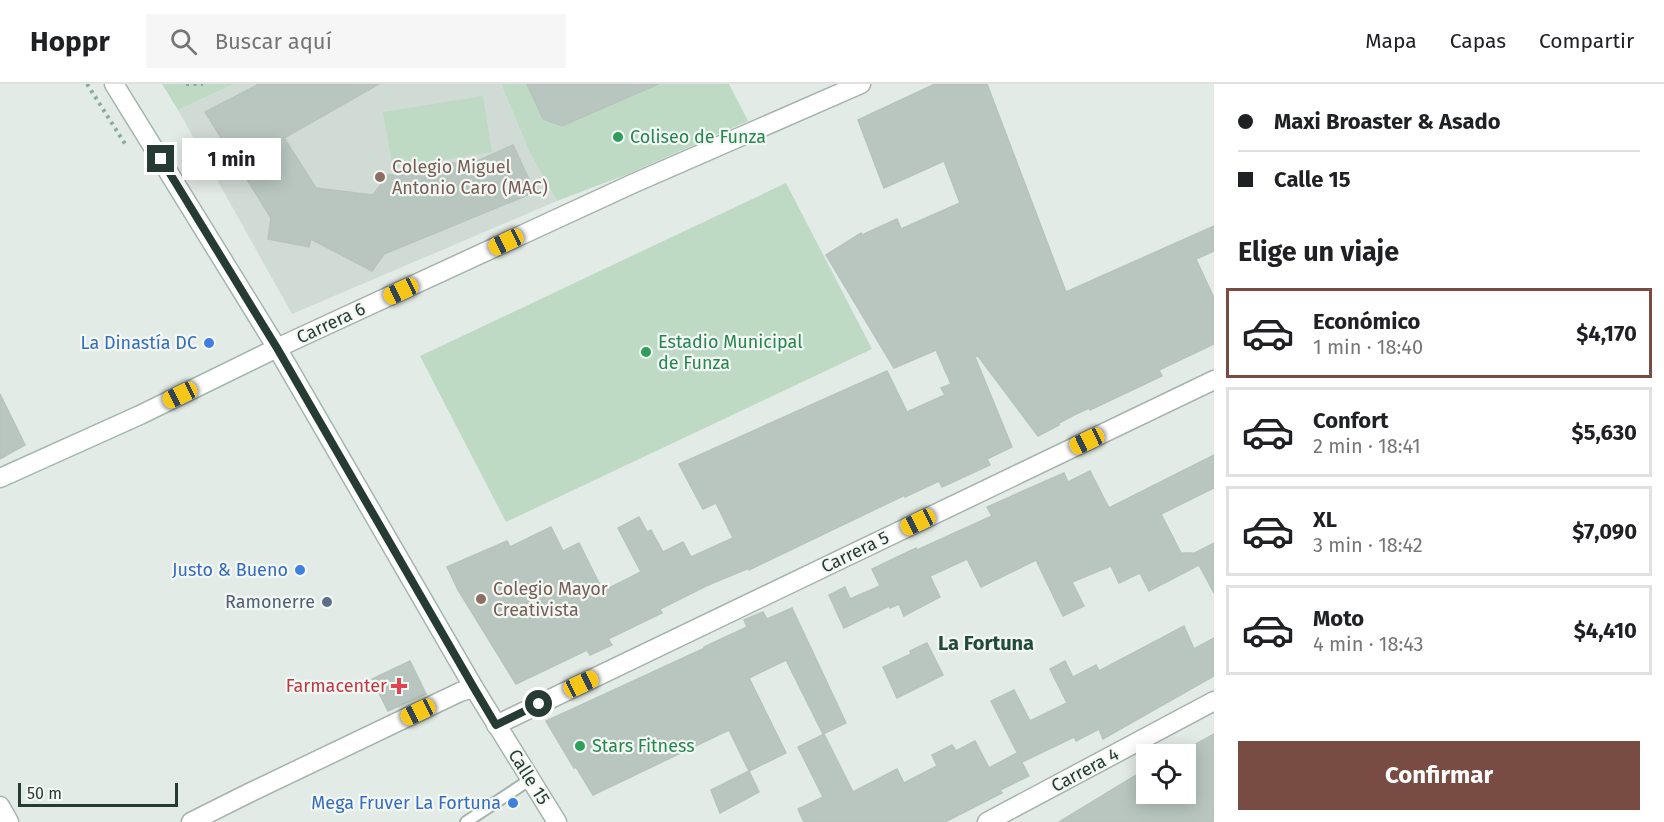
<!DOCTYPE html>
<html lang="es">
<meta charset="utf-8">
<style>
:root{--surface:#fff;--page:#f6f6f6;--text:#202124;--muted:#757577;--line:#e0e0e0;--accent:#784b43}
body{margin:0;font-family:"Fira Sans",sans-serif;background:var(--page);color:var(--text);height:100vh;display:flex;flex-direction:column;font-size:22px;white-space:nowrap}
*{box-sizing:border-box;margin:0}
p{font-size:20px;color:var(--muted)}
.icon{flex:none;width:33px;height:33px;fill:none;stroke:currentColor;stroke-width:2;stroke-linecap:round;stroke-linejoin:round}
.map{position:relative;flex:1;overflow:hidden}
.details{display:flex;flex-direction:column;background:var(--surface);width:450px}
.details>*{flex:none}
.banner{display:grid;align-content:center;height:132px;padding:0 24px;background:var(--surface)}
.buttons{position:absolute;left:1136px;top:660px;display:grid;gap:12px}
.buttons a{display:grid;place-items:center;width:60px;height:60px;border-radius:0px;background:var(--surface);box-shadow:0 3px 15px #0003;font-size:30px}
.scale{position:absolute;left:18px;bottom:15px;width:160px;box-sizing:border-box;padding-left:6px;border:3px solid #253b33;border-top:0;font-size:16px;line-height:21px;white-space:nowrap;color:#253b33;-webkit-text-stroke:4px #f3f8f5;paint-order:stroke}
.end{position:absolute;width:27px;height:27px;margin:-14px;border:8px solid #253b33;background:#fff;box-shadow:0 0 0 3px #fff}
.from{border-radius:50%}
.bubble{position:absolute;height:42px;border-radius:0px;background:var(--surface);box-shadow:0 3px 15px #0003;font-size:20px;font-weight:700;line-height:42px;text-align:center}
.car{position:absolute;width:18px;height:36px;margin:-18px -9px;border-radius:8px;box-shadow:0 0 4px 2px #0007;background:linear-gradient(#f5c518 24%,#345 0 40%,#f5c518 0 76%,#345 0 86%,#f5c518 0)}
.banner b{display:flex;align-items:center;gap:21px;height:57px;font-size:22px}
.banner b+b{border-top:2px solid var(--line)}
.banner i{width:15px;height:15px;background:var(--text)}
ul{padding:0;list-style:none}
li{display:flex;align-items:center;gap:18px;height:90px;margin:0 12px 9px;padding:0 12px;border:3px solid var(--line);border-radius:0px}
li div{flex:1}
li b{display:block;font-size:22px}
li em{font-style:normal;font-weight:700}
li.active{border-color:var(--accent)}
li>.icon{width:54px;height:54px;stroke-width:1.5}
h2{padding:0 24px;font-size:27px;line-height:72px}
.primary-button{display:flex;gap:12px;margin-top:auto;padding:12px 24px}
.primary-button a{flex:1;height:69px;border-radius:0px;background:var(--accent);color:#fff;font-size:24px;font-weight:700;line-height:69px;text-align:center}
header{display:flex;align-items:center;gap:36px;box-sizing:border-box;height:84px;padding:0 30px;background:var(--surface);border-bottom:2px solid var(--line)}
header strong{font-size:28px}
nav{display:flex;gap:33px;margin-inline-start:auto;font-size:21px}
.search{width:420px;height:54px;background:var(--page);display:flex;align-items:center;gap:15px;box-sizing:border-box;padding:0 21px;border-radius:0px;color:var(--muted);font-size:22px}
main{display:flex;flex:1;min-height:0}
.map>svg:first-child{display:block}
.built{fill:#d1dbd6}
.green{fill:#bedac4}
.building{fill:#b9c6c0;stroke:#b6c4bd;stroke-width:1.5}
.lines{fill:none;stroke-linecap:round;stroke-linejoin:round}
.lane-casing{stroke:#a6b3ad;stroke-width:14}
.street-casing{stroke:#a6b3ad;stroke-width:21}
.secondary-casing{stroke:#a3b6ae;stroke-width:21}
.path{stroke:#87ac9d;stroke-width:4;stroke-dasharray:3 4.5;stroke-linecap:butt}
.lane{stroke:#fff;stroke-width:10}
.street{stroke:#fff;stroke-width:18}
.secondary{stroke:#fff;stroke-width:18}
.route{stroke:#253b33;stroke-width:8}
.leisure-dot{fill:#2e9e5b;stroke:#f3f8f5;stroke-width:2}
.education-dot{fill:#8d6e63;stroke:#f3f8f5;stroke-width:2}
.shop-dot{fill:#3f7fe0;stroke:#f3f8f5;stroke-width:2}
.service-dot{fill:#5c6f8a;stroke:#f3f8f5;stroke-width:2}
.health-dot{fill:#e0444e;stroke:#f3f8f5;stroke-width:2}
.labels{text-anchor:middle;stroke-width:4.5;stroke-linejoin:round;paint-order:stroke}
.leisure-label{font-size:18px;fill:#27864d;stroke:#f3f8f5;text-anchor:start}
.education-label{font-size:18px;fill:#785e54;stroke:#f3f8f5;text-anchor:start}
.street-label{font-size:18px;fill:#253b33;stroke:#f3f8f5}
.shop-label{font-size:18px;fill:#366cbe;stroke:#f3f8f5;text-anchor:end}
.service-label{font-size:18px;fill:#4e5e75;stroke:#f3f8f5;text-anchor:end}
.health-label{font-size:18px;fill:#be3a42;stroke:#f3f8f5;text-anchor:end}
.neighbourhood-label{font-size:20px;font-weight:bold;fill:#224b3e;stroke:#f3f8f5}
</style>
<header>
<strong>Hoppr</strong>
<div class="search"><svg class="icon" aria-label="search" viewBox="0 0 24 24"><circle cx="10" cy="10" r="6"/><path d="M15 15l6 6"/></svg>Buscar aquí</div>
<nav><a>Mapa</a><a>Capas</a><a>Compartir</a></nav>
</header>
<main>
<div class="map">
<svg width="1214" height="738" viewBox="0 0 1214 738">
<rect width="100%" height="100%" fill="#e3ebe7"/>
<!-- built -->
<polygon class="built" points="234,0 501,0 530,69 557,117 292,230 178,26"/>
<!-- green -->
<g class="green">
<polygon points="162,0 234,0 178,26"/>
<polygon points="501,0 729,0 748,37 628,90 557,117 530,69"/>
<polygon points="483,12 492,68 393,84 383,28"/>
<polygon points="786,99 872,265 506,438 420,272"/>
</g>
<!-- building -->
<g class="building">
<polygon points="259,0 379,0 284,54 316,104 373,111 388,91 425,89 449,79 473,79 513,61 535,108 384,170 372,187 311,155 309,163 268,155 271,134 205,28"/>
<polygon points="527,0 658,0 562,42 543,35"/>
<polygon points="935,0 987,0 1066,208 1214,142 1214,167 1196,175 1214,214 1214,260 1159,286 1162,292 1090,326 1089,324 1074,331 1059,339 1059,341 1038,352 978,272 975,273 1012,363 987,375 990,381 942,403 939,397 905,413 905,411 749,486 749,484 706,502 660,525 662,529 608,555 612,561 590,571 587,566 516,600 458,506 447,483 507,457 510,463 551,443 563,467 579,459 603,507 641,488 618,444 639,433 647,448 651,446 663,468 683,458 691,473 733,454 716,419 703,425 679,380 887,287 907,328 945,311 941,304 951,300 936,266 894,284 826,171 861,149 862,151 897,135 901,145 960,119 944,77 884,104 858,36"/>
<polygon points="0,310 25,361 0,375"/>
<polygon points="1214,371 1214,404 1161,430 1181,469 1195,469 1214,459 1214,509 1199,481 1149,507 1140,489 1119,499 1111,482 1072,498 1084,522 1063,532 1036,476 981,503 967,475 930,492 940,513 904,532 899,520 890,524 889,522 844,544 829,511 845,503 850,515 880,502 872,485 916,464 917,466 992,432 987,423 1064,389 1068,398 1090,387 1109,424"/>
<polygon points="792,524 846,639 823,650 786,576 749,594 786,669 749,687 759,708 720,729 711,706 749,687 729,646 593,711 576,683 574,684 546,637 705,564 704,563 747,543 744,536 763,528 767,535"/>
<polygon points="1184,542 1194,565 1214,554 1214,592 1103,655 1099,645 1076,657 1074,653 1022,678 991,617 1014,606 1030,637 1067,619 1050,585 1065,577 1073,593 1096,581 1099,587"/>
<polygon points="927,559 943,591 897,614 883,583 911,570 910,567"/>
<polygon points="410,577 426,610 388,627 372,595"/>
<polygon points="824,650 853,708 897,685 904,699 937,682 932,671 952,661 956,667 975,657 989,684 1017,669 1029,692 1000,706 1002,709 945,738 804,738 798,725 823,713 798,663"/>
<polygon points="1214,650 1214,738 1059,738 1146,685 1146,710 1185,710 1185,666"/>
</g>
<g class="lines">
<defs>
<polyline id="lane" points="466,738 531,695"/>
<g id="street">
<polyline points="277,264 632,100 861,0"/>
<polyline points="496,641 1214,296"/>
<polyline points="0,722 9,738"/>
<polyline points="191,738 249,709 460,608 474,604"/>
<polyline points="987,738 1214,617"/>
</g>
<g id="secondary">
<polyline points="114,0 277,264 474,604 557,738"/>
<polyline points="0,394 140,331 277,264"/>
</g>
</defs>
<!-- lane casing -->
<use href="#lane" class="lane-casing"/>
<!-- street casing -->
<use href="#street" class="street-casing"/>
<!-- secondary casing -->
<use href="#secondary" class="secondary-casing"/>
<!-- path -->
<g class="path">
<polyline points="87,0 127,63"/>
<polyline points="186,0 203,0"/>
</g>
<!-- lane -->
<use href="#lane" class="lane"/>
<!-- street -->
<use href="#street" class="street"/>
<!-- secondary -->
<use href="#secondary" class="secondary"/>
</g>
<g class="lines">
<!-- route -->
<polyline class="route" points="161,75 277,264 474,604 496,641 539,620"/>
</g>
<!-- markers -->
<g class="leisure-dot">
<circle cx="618" cy="53" r="6"/>
<circle cx="646" cy="268" r="6"/>
<circle cx="580" cy="662" r="6"/>
</g>
<g class="education-dot">
<circle cx="380" cy="93" r="6"/>
<circle cx="481" cy="515" r="6"/>
</g>
<g class="shop-dot">
<circle cx="209" cy="259" r="6"/>
<circle cx="300" cy="486" r="6"/>
<circle cx="513" cy="719" r="6"/>
</g>
<circle class="service-dot" cx="327" cy="518" r="6"/>
<path class="health-dot" d="M396 593h6v6h6v6h-6v6h-6v-6h-6v-6h6z"/>
<g class="labels">
<!-- leisure labels -->
<g class="leisure-label">
<text x="630" y="59">Coliseo de Funza</text>
<text x="658" y="264">Estadio Municipal<tspan x="658" dy="21">de Funza</tspan></text>
<text x="592" y="668">Stars Fitness</text>
</g>
<!-- education labels -->
<g class="education-label">
<text x="392" y="89">Colegio Miguel<tspan x="392" dy="21">Antonio Caro (MAC)</tspan></text>
<text x="493" y="511">Colegio Mayor<tspan x="493" dy="21">Creativista</tspan></text>
</g>
<!-- street labels -->
<g class="street-label">
<text transform="translate(331 239) rotate(-25)" y="6">Carrera 6</text>
<text transform="translate(855 468) rotate(-26)" y="6">Carrera 5</text>
<text transform="translate(1085 686) rotate(-28)" y="6">Carrera 4</text>
<text transform="translate(529 693) rotate(58)" y="6">Calle 15</text>
</g>
<!-- shop labels -->
<g class="shop-label">
<text x="197" y="265">La Dinastía DC</text>
<text x="288" y="492">Justo &amp; Bueno</text>
<text x="501" y="725">Mega Fruver La Fortuna</text>
</g>
<!-- service labels -->
<g class="service-label">
<text x="315" y="524">Ramonerre</text>
</g>
<!-- health labels -->
<g class="health-label">
<text x="387" y="608">Farmacenter</text>
</g>
<!-- neighbourhood labels -->
<g class="neighbourhood-label">
<text x="986" y="566">La Fortuna</text>
</g>
</g>
</svg>
<div class="buttons">
<a><svg class="icon" aria-label="locate" viewBox="0 0 24 24"><circle cx="12" cy="12" r="6"/><path d="M12 2v4M12 18v4M2 12h4M18 12h4"/></svg></a>
</div>
<div class="scale">50 m</div>
<i class="end from" style="left:539px;top:620px"></i>
<i class="end" style="left:161px;top:75px"></i>
<div class="bubble" style="left:182px;top:54px;width:99px">1 min</div>
<i class="car" style="left:506px;top:158px;rotate:245deg"></i>
<i class="car" style="left:401px;top:207px;rotate:245deg"></i>
<i class="car" style="left:180px;top:311px;rotate:244deg"></i>
<i class="car" style="left:1087px;top:357px;rotate:245deg"></i>
<i class="car" style="left:918px;top:438px;rotate:244deg"></i>
<i class="car" style="left:581px;top:600px;rotate:65deg"></i>
<i class="car" style="left:418px;top:628px;rotate:244deg"></i>
</div>
<section class="details">
<div class="banner">
<b><i class="from"></i>Maxi Broaster &amp; Asado</b>
<b><i></i>Calle 15</b>
</div>
<h2>Elige un viaje</h2>
<ul>
<li class="active"><svg class="icon" aria-label="car" viewBox="0 0 24 24"><path d="M5 17H2v-5l4-1 3-4h7l3 4 3 1v5h-3M9 17h6M6 11h13"/><circle cx="7" cy="17" r="2"/><circle cx="17" cy="17" r="2"/></svg><div><b>Económico</b><p>1 min · 18:40</p></div><em>$4,170</em></li>
<li><svg class="icon" aria-label="car" viewBox="0 0 24 24"><path d="M5 17H2v-5l4-1 3-4h7l3 4 3 1v5h-3M9 17h6M6 11h13"/><circle cx="7" cy="17" r="2"/><circle cx="17" cy="17" r="2"/></svg><div><b>Confort</b><p>2 min · 18:41</p></div><em>$5,630</em></li>
<li><svg class="icon" aria-label="car" viewBox="0 0 24 24"><path d="M5 17H2v-5l4-1 3-4h7l3 4 3 1v5h-3M9 17h6M6 11h13"/><circle cx="7" cy="17" r="2"/><circle cx="17" cy="17" r="2"/></svg><div><b>XL</b><p>3 min · 18:42</p></div><em>$7,090</em></li>
<li><svg class="icon" aria-label="car" viewBox="0 0 24 24"><path d="M5 17H2v-5l4-1 3-4h7l3 4 3 1v5h-3M9 17h6M6 11h13"/><circle cx="7" cy="17" r="2"/><circle cx="17" cy="17" r="2"/></svg><div><b>Moto</b><p>4 min · 18:43</p></div><em>$4,410</em></li>
</ul>
<div class="primary-button"><a>Confirmar</a></div>
</section>
</main>
